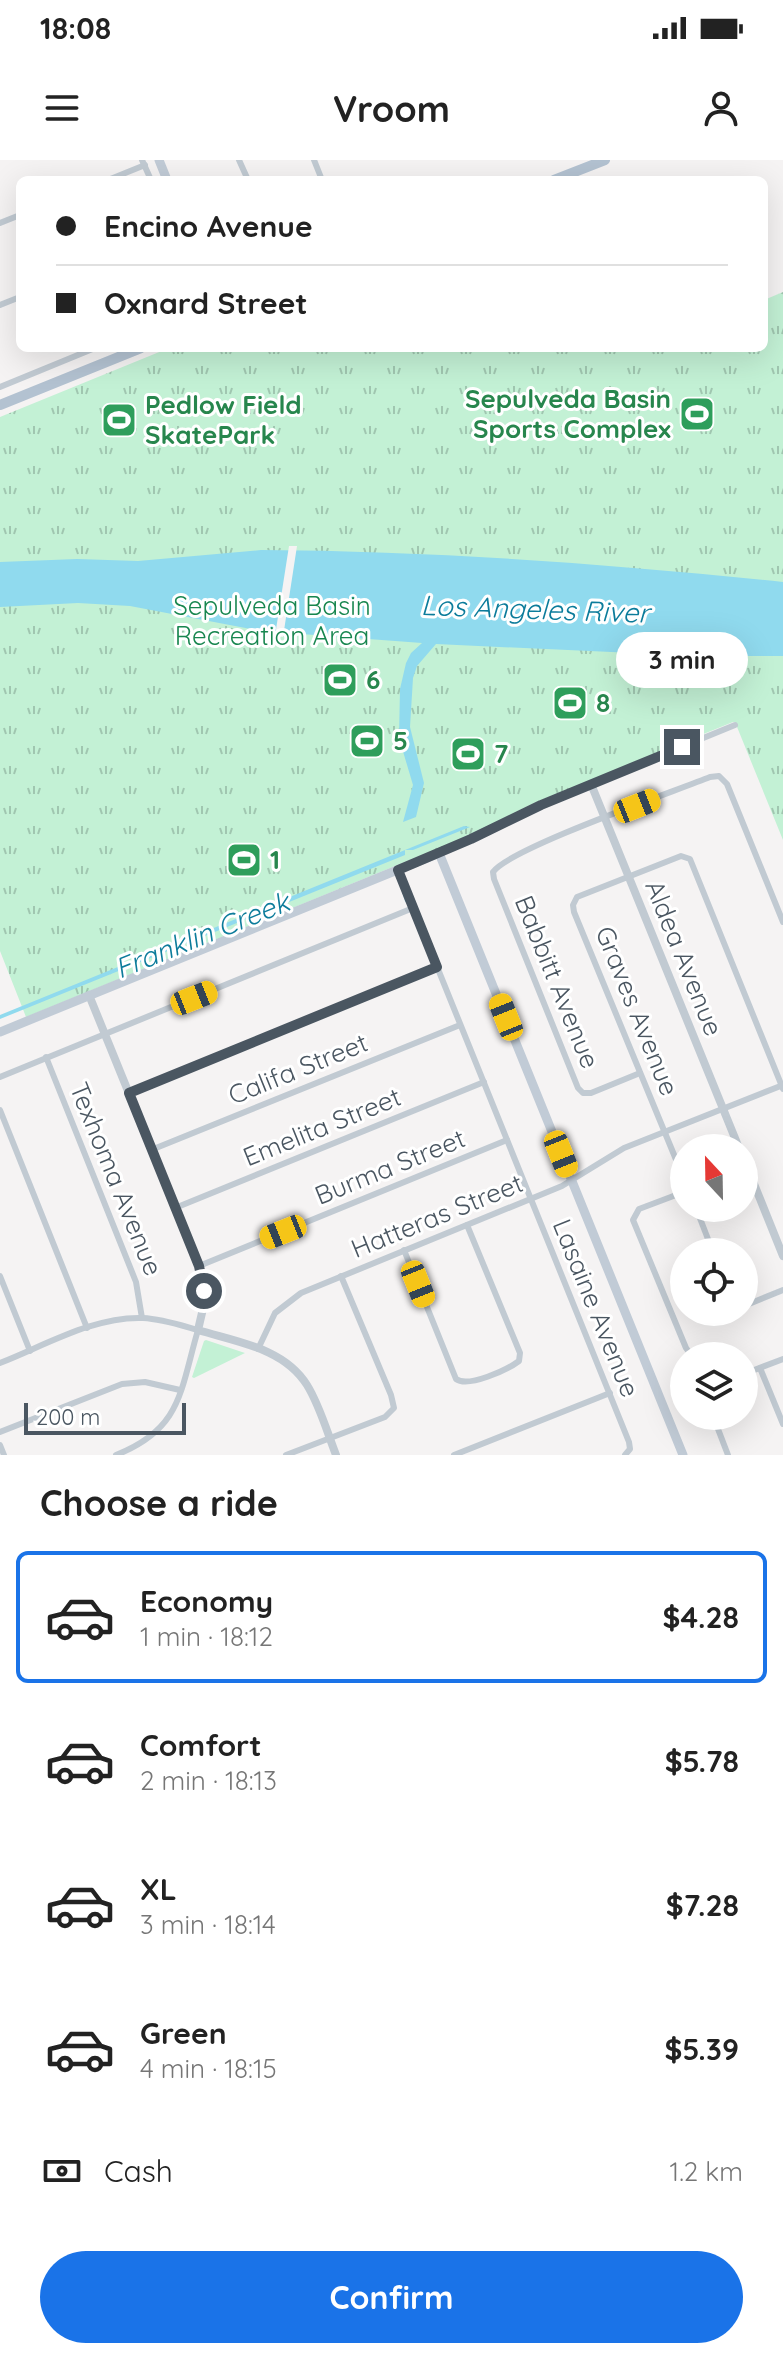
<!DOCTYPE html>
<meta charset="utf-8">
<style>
:root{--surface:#fff;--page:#f2f2f2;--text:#222;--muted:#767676;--line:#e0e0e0;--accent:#1a73e8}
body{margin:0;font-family:Quicksand,sans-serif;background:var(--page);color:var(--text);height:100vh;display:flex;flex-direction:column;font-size:30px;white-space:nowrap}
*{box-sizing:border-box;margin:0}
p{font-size:26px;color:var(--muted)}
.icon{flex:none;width:44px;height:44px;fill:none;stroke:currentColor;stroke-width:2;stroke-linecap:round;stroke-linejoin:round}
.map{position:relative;height:1295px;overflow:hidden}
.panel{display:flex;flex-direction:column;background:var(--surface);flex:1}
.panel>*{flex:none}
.banner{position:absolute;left:16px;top:16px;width:752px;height:176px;border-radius:12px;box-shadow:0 8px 32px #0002;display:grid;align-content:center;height:176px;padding:0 40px;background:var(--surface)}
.needle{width:52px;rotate:338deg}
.tools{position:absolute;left:670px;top:974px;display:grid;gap:16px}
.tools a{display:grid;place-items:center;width:88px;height:88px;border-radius:50%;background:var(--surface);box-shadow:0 8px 32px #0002;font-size:40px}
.scale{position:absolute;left:24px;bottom:20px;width:162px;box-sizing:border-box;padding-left:8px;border:4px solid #4a5661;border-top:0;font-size:22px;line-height:28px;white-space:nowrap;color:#4a5661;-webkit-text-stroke:6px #fff;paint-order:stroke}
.end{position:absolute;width:36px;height:36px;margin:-18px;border:10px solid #4a5661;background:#fff;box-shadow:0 0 0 4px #fff}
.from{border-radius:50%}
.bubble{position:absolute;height:56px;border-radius:28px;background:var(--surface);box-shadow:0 8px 32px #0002;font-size:26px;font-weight:700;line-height:56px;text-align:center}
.car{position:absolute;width:24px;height:48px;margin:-24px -12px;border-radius:10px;box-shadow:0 0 6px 2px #0007;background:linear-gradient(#f5c518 24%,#345 0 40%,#f5c518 0 76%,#345 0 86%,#f5c518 0)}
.banner b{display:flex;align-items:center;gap:28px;height:76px;font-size:30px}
.banner b+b{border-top:2px solid var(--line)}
.banner i{width:20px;height:20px;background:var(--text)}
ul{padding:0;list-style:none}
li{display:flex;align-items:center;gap:24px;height:132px;margin:0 16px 12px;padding:0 24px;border:4px solid transparent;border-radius:12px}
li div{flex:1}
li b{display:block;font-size:30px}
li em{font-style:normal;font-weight:700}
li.current{border-color:var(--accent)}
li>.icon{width:72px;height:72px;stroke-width:1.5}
h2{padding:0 40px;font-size:36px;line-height:96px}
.pay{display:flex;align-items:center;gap:20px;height:88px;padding:0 40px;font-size:30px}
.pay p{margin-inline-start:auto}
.cta{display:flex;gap:16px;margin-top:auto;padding:16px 40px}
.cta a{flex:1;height:92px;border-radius:48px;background:var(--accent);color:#fff;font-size:32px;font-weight:700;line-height:92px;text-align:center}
.status{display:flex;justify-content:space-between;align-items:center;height:56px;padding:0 40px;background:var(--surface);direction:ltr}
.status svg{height:22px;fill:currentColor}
header{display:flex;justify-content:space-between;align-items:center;height:104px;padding:0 40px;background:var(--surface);font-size:36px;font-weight:700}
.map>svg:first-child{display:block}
.grass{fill:#c3f1d5}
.park{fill:url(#park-tufts)}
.water{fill:#90daee}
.pier{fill:#f5f3f3}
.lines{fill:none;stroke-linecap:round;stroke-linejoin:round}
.stream{stroke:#90daee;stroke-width:2}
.minor{stroke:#c1cad2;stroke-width:6}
.tertiary{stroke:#c1cad2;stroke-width:8}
.secondary{stroke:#c1cbd6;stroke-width:9}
.primary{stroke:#b3c2d1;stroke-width:10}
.route{stroke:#4a5661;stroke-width:10}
.labels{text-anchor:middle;stroke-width:6;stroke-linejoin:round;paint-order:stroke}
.leisure-label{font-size:26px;font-weight:bold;fill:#27864d;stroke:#fff;text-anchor:start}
.park-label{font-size:26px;fill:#17864f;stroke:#fff}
.street-label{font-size:26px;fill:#4a5661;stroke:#fff}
.water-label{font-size:28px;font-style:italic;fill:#0c7c9b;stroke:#fff}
</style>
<div class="status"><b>18:08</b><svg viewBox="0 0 49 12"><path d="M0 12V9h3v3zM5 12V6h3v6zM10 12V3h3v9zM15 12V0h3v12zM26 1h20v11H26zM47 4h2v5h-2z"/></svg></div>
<header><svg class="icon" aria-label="menu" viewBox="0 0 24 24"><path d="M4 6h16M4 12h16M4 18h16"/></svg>Vroom<svg class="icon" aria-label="person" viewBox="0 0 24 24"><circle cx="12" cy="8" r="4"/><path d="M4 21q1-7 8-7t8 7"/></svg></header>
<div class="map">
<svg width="783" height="1295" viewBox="0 0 783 1295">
<defs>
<pattern id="park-tufts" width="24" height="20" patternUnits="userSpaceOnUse" patternTransform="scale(2)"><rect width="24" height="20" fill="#c3f1d5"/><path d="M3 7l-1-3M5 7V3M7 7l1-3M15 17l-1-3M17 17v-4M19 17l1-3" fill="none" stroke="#a0c6b0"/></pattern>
</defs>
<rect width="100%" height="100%" fill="#f5f3f3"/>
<!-- grass -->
<polygon class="grass" points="204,1181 206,1180 245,1193 194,1218 192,1217"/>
<!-- park -->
<polygon class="park" points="783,132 783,680 735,562 733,562 534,643 466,677 26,857 0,791 0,257 169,188 764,188 764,140"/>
<!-- water -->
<g class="water">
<path d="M261 390C435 391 610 404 783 422V496H699L436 484 417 506 413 518 410 567 424 623 416 657 403 662 413 625 399 578 400 529 406 503 411 493 422 483 261 471 130 446 78 443 0 447V402L77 399 138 401Z"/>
<polygon points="464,666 470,667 413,690 405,690 405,695 0,859 0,855"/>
</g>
<!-- pier -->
<polygon class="pier" points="289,386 297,386 283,477 275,476"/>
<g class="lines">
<!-- stream -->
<polyline class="stream" points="398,716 406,741"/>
<!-- minor -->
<g class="minor">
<polyline points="142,0 151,20"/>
<polyline points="239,0 248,20"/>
<polyline points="314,0 322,20"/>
<polyline points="108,20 145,5"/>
<polyline points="0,63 20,55"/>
<polyline points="0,145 20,137"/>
<polyline points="0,227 95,188"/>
<polyline points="591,624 735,565"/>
<polyline points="398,710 629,1282 630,1289 625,1295"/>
<polyline points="46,897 136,1122 142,1158"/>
<path d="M640 913 591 933H583L578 928 494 719 493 712C510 688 673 632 710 617L719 616 727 624 783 762"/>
<polyline points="0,917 413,748"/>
<polyline points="129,933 437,807"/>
<polyline points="0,950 87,1168"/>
<polyline points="151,990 460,865"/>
<polyline points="684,1019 574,752 573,745 577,737 681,696 690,699 783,929"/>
<polyline points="684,1032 639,1049 633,1060 686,1188 692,1196"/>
<polyline points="175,1048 484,922"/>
<polyline points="696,1048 713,1092"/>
<path d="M404 1090 456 1219C468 1228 507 1210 519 1201L520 1193 467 1065"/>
<polyline points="199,1106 507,980"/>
<polyline points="0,1116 30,1191"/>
<polyline points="744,1146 783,1130"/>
<polyline points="258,1189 275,1153 301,1133 562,1026 624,988 783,925"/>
<path d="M0 1203C44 1186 94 1156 143 1158 162 1159 180 1165 198 1170 180 1231 182 1269 116 1295"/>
<polyline points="760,1208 783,1264"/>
<polyline points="744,1214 783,1199"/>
<polyline points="713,1256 728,1295"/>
<polyline points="0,1272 122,1224 145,1222 180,1230"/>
<polyline points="0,1285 4,1295"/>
<polyline points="286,1295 385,1257 394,1248 391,1235 341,1116"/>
<polyline points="454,1295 610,1233"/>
</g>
<!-- tertiary -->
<g class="tertiary">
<polyline points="439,693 541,645 591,624 739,988"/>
<path d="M89 835 199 1106 205 1140 198 1170C237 1182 284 1188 307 1225 320 1246 327 1272 336 1295"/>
<polyline points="744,999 783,1096"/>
</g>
<!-- secondary -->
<g class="secondary">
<polyline points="159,0 167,20"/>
<polyline points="0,872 439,693 683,1295"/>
</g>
<!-- primary -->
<g class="primary">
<polyline points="554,20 605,0"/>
<polyline points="0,245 141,188"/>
</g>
</g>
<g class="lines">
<!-- route -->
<polyline class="route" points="204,1131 199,1106 129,933 437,807 398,710 471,679 541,645 682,587"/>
</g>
<!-- icons -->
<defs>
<symbol id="stadium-square" viewBox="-11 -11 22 22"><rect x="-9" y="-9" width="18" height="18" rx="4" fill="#2e9e5b" stroke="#fff"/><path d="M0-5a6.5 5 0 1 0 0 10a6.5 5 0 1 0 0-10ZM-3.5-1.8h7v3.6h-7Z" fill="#fff"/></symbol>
</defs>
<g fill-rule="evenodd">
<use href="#stadium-square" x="677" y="234" width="40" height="40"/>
<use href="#stadium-square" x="99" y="240" width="40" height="40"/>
<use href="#stadium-square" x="320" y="500" width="40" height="40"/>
<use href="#stadium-square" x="550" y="523" width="40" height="40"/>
<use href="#stadium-square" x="347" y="561" width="40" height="40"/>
<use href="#stadium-square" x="448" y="574" width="40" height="40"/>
<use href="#stadium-square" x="224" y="680" width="40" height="40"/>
</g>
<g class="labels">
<!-- leisure labels -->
<g class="leisure-label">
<text x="671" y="248" text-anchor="end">Sepulveda Basin<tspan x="671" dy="30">Sports Complex</tspan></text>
<text x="145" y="254">Pedlow Field<tspan x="145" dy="30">SkatePark</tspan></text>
<text x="366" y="529">6</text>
<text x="596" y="552">8</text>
<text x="393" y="590">5</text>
<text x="494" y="603">7</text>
<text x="270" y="709">1</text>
</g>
<!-- park labels -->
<g class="park-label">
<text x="272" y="455">Sepulveda Basin<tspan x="272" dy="30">Recreation Area</tspan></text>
</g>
<!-- street labels -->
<g class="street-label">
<text transform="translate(684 798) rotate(68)" y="9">Aldea Avenue</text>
<text transform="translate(557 822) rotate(68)" y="9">Babbitt Avenue</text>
<text transform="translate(637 851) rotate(68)" y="9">Graves Avenue</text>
<text transform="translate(298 909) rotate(-22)" y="9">Califa Street</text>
<text transform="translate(322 967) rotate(-22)" y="9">Emelita Street</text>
<text transform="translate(390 1007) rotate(-22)" y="9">Burma Street</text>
<text transform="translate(116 1019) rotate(68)" y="9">Texhoma Avenue</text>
<text transform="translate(437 1056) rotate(-22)" y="9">Hatteras Street</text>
<text transform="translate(596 1148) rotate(68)" y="9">Lasaine Avenue</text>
</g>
<!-- water labels -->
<g class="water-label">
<text transform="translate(535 449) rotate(2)" y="10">Los Angeles River</text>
<text transform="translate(202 775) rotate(-22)" y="10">Franklin Creek</text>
</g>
</g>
</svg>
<div class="tools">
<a><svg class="needle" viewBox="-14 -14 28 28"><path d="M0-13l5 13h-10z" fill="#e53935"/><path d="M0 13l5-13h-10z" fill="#767676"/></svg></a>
<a><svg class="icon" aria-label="locate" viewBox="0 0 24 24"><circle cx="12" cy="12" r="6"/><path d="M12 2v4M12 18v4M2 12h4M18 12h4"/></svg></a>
<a><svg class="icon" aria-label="layers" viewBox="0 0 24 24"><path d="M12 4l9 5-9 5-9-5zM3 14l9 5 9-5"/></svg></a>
</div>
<div class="scale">200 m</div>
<i class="end from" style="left:204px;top:1131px"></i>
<i class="end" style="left:682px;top:587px"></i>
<div class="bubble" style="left:616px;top:472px;width:132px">3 min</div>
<i class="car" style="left:637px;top:646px;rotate:68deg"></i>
<i class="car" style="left:194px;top:838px;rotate:68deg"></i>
<i class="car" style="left:506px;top:857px;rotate:338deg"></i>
<i class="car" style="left:561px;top:994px;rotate:158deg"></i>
<i class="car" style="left:283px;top:1072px;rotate:248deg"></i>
<i class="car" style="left:418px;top:1124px;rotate:158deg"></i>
<div class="banner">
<b><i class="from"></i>Encino Avenue</b>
<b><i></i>Oxnard Street</b>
</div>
</div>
<section class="panel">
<h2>Choose a ride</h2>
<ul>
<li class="current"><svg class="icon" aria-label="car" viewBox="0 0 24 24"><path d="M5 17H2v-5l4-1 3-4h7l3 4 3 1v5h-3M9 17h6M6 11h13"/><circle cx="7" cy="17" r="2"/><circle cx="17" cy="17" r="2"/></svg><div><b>Economy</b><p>1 min · 18:12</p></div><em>$4.28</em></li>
<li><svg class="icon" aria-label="car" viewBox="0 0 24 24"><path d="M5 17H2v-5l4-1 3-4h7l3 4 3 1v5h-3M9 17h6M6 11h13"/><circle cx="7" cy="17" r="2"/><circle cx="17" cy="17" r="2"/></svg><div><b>Comfort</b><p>2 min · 18:13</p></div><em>$5.78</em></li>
<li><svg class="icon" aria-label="car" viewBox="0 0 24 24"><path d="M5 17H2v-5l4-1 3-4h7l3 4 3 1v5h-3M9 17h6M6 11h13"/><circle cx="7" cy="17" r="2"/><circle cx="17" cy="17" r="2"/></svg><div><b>XL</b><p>3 min · 18:14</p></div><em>$7.28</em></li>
<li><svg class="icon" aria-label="car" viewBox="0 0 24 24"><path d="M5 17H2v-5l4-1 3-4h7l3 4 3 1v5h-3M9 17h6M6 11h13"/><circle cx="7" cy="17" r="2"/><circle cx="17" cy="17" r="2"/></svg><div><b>Green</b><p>4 min · 18:15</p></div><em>$5.39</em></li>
</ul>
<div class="pay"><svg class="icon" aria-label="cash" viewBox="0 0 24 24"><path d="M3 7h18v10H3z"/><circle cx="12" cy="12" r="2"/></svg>Cash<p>1.2 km</p></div>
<div class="cta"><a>Confirm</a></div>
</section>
